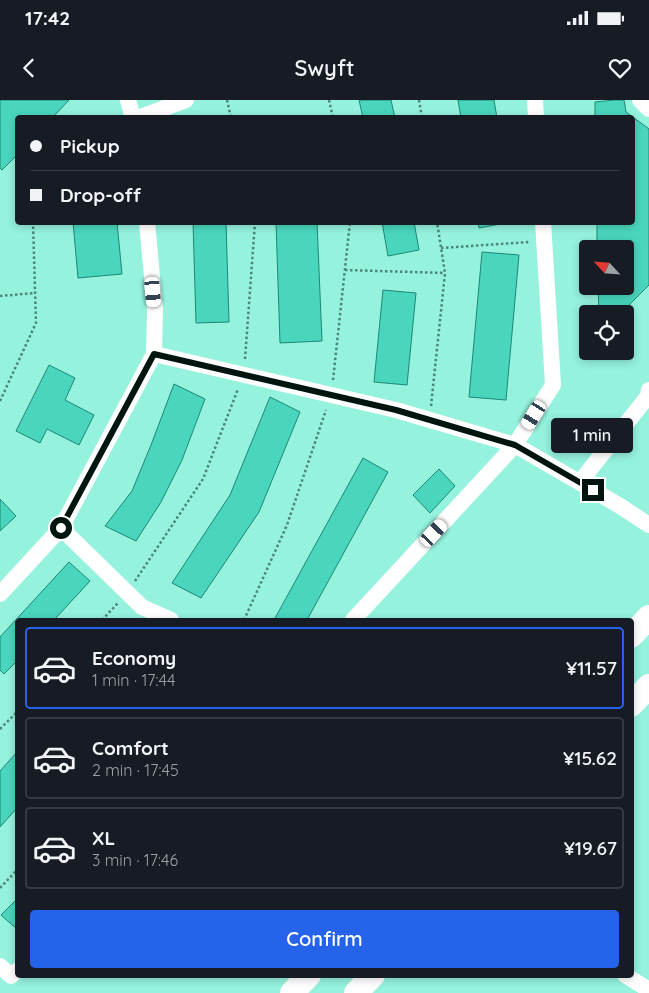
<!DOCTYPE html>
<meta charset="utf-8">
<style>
:root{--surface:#171b24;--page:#20242c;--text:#f1f3f6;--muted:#9ea1a6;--line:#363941;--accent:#2563eb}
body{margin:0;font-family:Quicksand,sans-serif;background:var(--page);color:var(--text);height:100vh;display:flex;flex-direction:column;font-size:19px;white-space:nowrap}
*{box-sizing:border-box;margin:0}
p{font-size:16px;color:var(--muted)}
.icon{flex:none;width:28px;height:28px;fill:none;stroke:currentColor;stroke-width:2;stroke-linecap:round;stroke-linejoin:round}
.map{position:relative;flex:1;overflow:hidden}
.details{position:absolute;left:15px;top:518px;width:619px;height:360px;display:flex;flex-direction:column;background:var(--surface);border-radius:5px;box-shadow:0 2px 8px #0003}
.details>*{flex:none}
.banner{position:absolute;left:15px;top:15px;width:620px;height:110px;border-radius:5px;box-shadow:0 2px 8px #0003;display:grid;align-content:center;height:110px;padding:0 15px;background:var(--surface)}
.needle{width:32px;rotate:296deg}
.buttons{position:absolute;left:579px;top:140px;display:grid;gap:10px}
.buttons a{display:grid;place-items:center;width:55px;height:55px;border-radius:5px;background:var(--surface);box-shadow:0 2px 8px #0003;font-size:25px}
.end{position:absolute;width:22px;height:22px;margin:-11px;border:6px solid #001510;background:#fff;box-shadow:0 0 0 2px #fff}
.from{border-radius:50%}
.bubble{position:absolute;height:35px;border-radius:5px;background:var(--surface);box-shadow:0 2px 8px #0003;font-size:16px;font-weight:600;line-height:35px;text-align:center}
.car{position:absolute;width:15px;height:30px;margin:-15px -8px;border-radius:6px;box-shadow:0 0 4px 1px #0007;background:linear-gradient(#fff 24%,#345 0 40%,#fff 0 76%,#345 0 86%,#fff 0)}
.banner b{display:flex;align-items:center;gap:18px;height:48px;font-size:19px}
.banner b+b{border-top:1px solid var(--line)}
.banner i{width:12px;height:12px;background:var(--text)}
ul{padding:9px 0 0;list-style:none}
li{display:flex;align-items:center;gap:15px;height:82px;margin:0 10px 8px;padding:0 5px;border:2px solid var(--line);border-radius:5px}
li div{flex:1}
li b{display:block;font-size:19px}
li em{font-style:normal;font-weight:600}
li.current{border-color:var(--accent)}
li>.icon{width:45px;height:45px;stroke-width:1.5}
.cta{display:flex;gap:10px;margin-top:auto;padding:10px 15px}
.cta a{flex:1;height:58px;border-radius:5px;background:var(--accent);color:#fff;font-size:20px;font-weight:600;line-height:58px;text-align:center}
.status{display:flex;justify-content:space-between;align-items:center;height:35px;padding:0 25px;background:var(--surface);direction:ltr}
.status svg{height:14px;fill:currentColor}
header{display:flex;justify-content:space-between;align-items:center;height:65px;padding:0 15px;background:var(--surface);font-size:22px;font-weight:600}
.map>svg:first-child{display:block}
.building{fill:#49d6bd;stroke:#1e8775}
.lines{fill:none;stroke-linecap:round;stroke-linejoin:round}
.path{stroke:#4c8679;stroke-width:2.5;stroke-dasharray:2.5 2.5;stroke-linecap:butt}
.minor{stroke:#fff;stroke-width:16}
.highway{stroke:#fff;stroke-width:24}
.route{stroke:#001510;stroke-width:6}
</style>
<div class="status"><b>17:42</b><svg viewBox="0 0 49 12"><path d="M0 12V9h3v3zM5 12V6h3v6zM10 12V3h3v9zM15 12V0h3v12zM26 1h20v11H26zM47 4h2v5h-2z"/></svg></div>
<header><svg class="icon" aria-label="back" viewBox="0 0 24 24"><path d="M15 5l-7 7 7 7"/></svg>Swyft<svg class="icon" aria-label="heart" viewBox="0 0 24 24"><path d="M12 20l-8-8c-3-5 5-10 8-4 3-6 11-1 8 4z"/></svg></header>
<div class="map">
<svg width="649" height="893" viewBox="0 0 649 893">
<rect width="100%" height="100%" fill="#94f2dd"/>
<!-- building -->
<g class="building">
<polygon points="0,0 69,0 52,18 18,18 18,54 2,70 0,68"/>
<polygon points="359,0 391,0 395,18 363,18"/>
<polygon points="458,0 494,0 497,18 461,18"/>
<polygon points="614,0 624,0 626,12 649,29 649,185 630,204 625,218 625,214 599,214 598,186 625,186 625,149 597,149 597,122 632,122 632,18 595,18 595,2"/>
<polygon points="73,122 117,122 122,174 78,178"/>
<polygon points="193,122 226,122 229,222 196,223"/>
<polygon points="276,122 317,122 322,241 280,243"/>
<polygon points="382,122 414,122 419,150 388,156"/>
<polygon points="478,122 511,122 479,128"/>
<polygon points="482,152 519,155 506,300 469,297"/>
<polygon points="383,190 416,193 407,285 374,282"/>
<polygon points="49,265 75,278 65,300 94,315 79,345 47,329 40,343 16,331"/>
<polygon points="174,284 205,299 182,360 161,402 136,441 105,426 132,391 151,345"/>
<polygon points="270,297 300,312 259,412 201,498 172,483 230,395"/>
<polygon points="363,358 388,372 307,520 274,520"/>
<polygon points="439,369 455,386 430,413 413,395"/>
<polygon points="0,399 16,416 0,431"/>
<polygon points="69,462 90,481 54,520 18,520 18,560 4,574 0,570 0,537"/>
<polygon points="18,651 18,707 0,727 0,671"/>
<polygon points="18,798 18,830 1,815"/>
</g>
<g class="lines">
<!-- path -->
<g class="path">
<polyline points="227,0 231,18"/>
<polyline points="329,0 333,18"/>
<polyline points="419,0 422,18"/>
<polyline points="441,148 529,142"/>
<polyline points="345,170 445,173"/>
<polyline points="0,196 35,193"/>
<polyline points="245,259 255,122"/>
<polyline points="333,280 350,122"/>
<polyline points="0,301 36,223 33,122"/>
<polyline points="431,306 445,173 437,122"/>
<polyline points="135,481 203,379 238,289"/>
<polyline points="102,520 118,503"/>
<polyline points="244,520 287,425 326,310"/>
<polyline points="0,629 18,611"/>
<polyline points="0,788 18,769"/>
</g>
<!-- minor -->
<g class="minor">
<polyline points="128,0 133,18"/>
<polyline points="535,0 536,18"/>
<polyline points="640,0 649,9"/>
<polyline points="138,18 186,0"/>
<polyline points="147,122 155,210 154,254 396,310 515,345 620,406 649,425"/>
<polyline points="154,254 61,428 142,507 171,520"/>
<polyline points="580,382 648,296 649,290"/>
<polyline points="0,494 61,428"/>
<polyline points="353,520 515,345 553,285 543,122"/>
<polyline points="0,866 11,876 18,870"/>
<polyline points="625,875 649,890"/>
</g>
<!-- highway -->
<g class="highway">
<polyline points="631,536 649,517"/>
<polyline points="631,605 649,586"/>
<polyline points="292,893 309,875"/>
<polyline points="356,893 373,875"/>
</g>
</g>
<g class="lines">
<!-- route -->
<polyline class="route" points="61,428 154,254 396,310 515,345 593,390"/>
</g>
</svg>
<div class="buttons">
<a><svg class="needle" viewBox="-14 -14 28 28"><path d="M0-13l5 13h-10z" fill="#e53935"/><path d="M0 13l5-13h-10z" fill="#9ea1a6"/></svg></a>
<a><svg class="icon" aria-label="locate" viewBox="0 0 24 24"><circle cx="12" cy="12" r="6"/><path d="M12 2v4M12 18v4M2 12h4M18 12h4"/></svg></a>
</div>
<i class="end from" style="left:61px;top:428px"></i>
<i class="end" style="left:593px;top:390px"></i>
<div class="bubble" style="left:551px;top:318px;width:82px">1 min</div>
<i class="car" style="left:153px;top:192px;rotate:175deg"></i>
<i class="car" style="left:534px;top:315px;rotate:212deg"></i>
<i class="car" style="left:434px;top:433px;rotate:43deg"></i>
<div class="banner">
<b><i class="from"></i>Pickup</b>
<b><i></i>Drop-off</b>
</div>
<section class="details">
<ul>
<li class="current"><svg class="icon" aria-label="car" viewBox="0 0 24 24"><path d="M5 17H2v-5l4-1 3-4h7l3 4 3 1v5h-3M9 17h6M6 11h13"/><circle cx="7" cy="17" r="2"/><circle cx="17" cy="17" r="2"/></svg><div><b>Economy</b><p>1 min · 17:44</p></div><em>¥11.57</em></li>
<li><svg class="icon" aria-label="car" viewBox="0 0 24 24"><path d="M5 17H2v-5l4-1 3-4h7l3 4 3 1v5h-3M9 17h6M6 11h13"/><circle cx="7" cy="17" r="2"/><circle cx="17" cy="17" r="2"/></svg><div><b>Comfort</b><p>2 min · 17:45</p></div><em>¥15.62</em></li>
<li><svg class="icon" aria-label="car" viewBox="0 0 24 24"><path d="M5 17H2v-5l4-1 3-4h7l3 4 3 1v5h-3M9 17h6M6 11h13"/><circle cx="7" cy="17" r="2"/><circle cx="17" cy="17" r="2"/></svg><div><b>XL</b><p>3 min · 17:46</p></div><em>¥19.67</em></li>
</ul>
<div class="cta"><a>Confirm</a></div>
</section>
</div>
